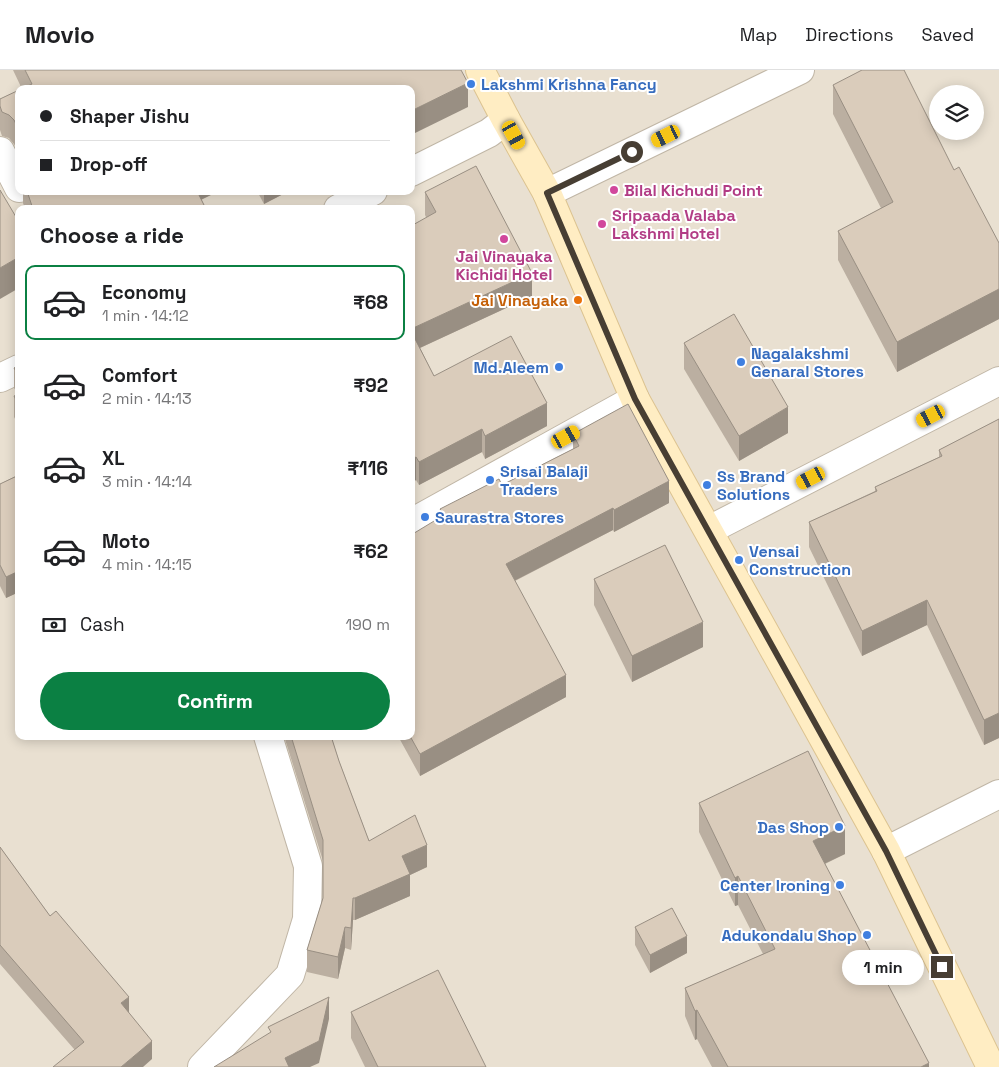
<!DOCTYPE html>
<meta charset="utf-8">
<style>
:root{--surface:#fff;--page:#f2f2f2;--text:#202124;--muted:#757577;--line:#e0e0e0;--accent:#0b8043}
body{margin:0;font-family:"Space Grotesk",sans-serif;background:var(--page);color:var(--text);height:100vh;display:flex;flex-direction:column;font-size:19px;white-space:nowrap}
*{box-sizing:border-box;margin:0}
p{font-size:16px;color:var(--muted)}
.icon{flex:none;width:28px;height:28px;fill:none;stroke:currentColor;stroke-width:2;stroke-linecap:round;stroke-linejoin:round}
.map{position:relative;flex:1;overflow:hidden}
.side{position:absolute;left:15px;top:135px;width:400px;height:535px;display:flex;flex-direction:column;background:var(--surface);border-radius:10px;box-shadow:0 2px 12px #0003}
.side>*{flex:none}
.hud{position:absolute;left:15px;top:15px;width:400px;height:110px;border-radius:10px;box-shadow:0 2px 12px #0003;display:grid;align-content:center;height:110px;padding:0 25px;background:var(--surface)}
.buttons{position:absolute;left:929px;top:15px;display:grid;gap:10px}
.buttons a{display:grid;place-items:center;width:55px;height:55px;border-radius:50%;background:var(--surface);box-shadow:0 2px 12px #0003;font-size:25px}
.end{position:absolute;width:22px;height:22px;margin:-11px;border:6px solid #473e33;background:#fff;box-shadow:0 0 0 2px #fff}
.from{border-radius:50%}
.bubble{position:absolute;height:35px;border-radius:18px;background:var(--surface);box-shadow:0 2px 12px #0003;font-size:16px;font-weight:700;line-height:35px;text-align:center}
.car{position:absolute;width:15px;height:30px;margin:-15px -8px;border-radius:6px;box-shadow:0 0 4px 1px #0007;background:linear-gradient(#f5c518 24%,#345 0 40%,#f5c518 0 76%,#345 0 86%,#f5c518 0)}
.hud b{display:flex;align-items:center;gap:18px;height:48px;font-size:19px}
.hud b+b{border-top:1px solid var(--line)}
.hud i{width:12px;height:12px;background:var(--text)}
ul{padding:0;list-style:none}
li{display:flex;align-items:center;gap:15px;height:75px;margin:0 10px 8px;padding:0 15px;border:2px solid transparent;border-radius:10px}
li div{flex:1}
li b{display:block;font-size:19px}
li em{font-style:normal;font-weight:700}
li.active{border-color:var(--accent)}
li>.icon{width:45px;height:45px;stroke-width:1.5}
h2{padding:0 25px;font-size:22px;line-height:60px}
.pay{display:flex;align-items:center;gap:12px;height:55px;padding:0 25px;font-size:19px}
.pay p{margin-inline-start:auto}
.action{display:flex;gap:10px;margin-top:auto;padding:10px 25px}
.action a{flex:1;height:58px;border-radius:30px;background:var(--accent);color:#fff;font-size:20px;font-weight:700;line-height:58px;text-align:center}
header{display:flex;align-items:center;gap:30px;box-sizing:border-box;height:70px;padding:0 25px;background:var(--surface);border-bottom:1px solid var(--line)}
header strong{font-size:24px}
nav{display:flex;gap:28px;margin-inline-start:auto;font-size:18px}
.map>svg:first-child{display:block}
.residential{fill:#e9e0d1;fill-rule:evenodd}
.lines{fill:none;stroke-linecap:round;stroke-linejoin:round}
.street-casing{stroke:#c0b6a6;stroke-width:30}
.secondary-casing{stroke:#dcc390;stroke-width:30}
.street{stroke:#fff;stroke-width:28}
.secondary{stroke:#ffedc3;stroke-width:28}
.wall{fill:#bbafa1}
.shaded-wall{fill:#998f83}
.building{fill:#daccbb;stroke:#998f83}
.route{stroke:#473e33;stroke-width:6}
.shop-dot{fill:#3f7fe0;stroke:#fff;stroke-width:2}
.hotel-dot{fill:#d1479c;stroke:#fff;stroke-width:2}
.food-dot{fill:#e8710a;stroke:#fff;stroke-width:2}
.labels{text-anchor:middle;stroke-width:4;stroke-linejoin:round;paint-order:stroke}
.shop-label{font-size:16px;font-weight:bold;fill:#366cbe;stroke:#fff;text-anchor:start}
.hotel-label{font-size:16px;font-weight:bold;fill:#b23c85;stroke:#fff;text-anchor:start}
.food-label{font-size:16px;font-weight:bold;fill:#c56008;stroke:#fff;text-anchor:end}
</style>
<header>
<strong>Movio</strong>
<nav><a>Map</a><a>Directions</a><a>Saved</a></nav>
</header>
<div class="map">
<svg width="999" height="997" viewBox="0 0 999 997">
<rect width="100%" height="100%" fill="#f4eee4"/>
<!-- residential -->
<path class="residential" d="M0 0H999V997H0ZM19 19H411V121H19ZM938 24H975V61H938ZM19 139H411V666H19Z"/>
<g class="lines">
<defs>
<g id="street">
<polyline points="0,81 19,118"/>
<polyline points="411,102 489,63 506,50"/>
<polyline points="547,123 800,0"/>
<polyline points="338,139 373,121"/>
<polyline points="0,308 19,299"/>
<polyline points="411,453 635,329"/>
<polyline points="709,460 999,311"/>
<polyline points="886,781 999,724"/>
<polyline points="202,997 290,905 307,849 308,796 268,666"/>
</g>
<polyline id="secondary" points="480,0 506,50 547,123 635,329 886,781 991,997"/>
</defs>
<!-- street casing -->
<use href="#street" class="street-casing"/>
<!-- secondary casing -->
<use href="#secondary" class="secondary-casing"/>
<!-- street -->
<use href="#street" class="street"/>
<!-- secondary -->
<use href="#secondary" class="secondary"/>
</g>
<!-- wall -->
<g class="wall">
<polygon points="13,0 461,0 468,37 411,19 22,19"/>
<polygon points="833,15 954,100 999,173 999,249 897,302 838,190 838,161 881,138 833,44"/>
<polygon points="19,20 19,83 14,74 9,68 2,66 0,60 0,29"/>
<polygon points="23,121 219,121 201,130 206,139 25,139 23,133"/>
<polygon points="257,121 289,121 264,134"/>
<polygon points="425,122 532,226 420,278 434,306 547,356 485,389 482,382 419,415 416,410 411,413 426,147 425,145"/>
<polygon points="684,273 788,363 739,391 684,299"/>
<polygon points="19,295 19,356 14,347 14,326 18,324 14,318 14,298"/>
<polygon points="999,349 999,668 984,675 927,555 862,586 809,477 809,452 875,421 875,417 939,387 939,380"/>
<polygon points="573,364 669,433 614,462 613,460 515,511 566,627 420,706 398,666 411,666 440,447 440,439 502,415 573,379"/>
<polygon points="19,384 19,522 6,528 0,516 0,414 16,406 16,385"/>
<polygon points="594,509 703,577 632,612 594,535"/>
<polygon points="284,666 331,666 339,691 369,771 427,797 410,805 410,826 355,850 353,850 351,880 345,878 338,909 307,902 307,880 323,828 323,791"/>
<polygon points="699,733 845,784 825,794 929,997 712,997 697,969 695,970 685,946 685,918 763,884 738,835 735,836 699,762"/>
<polygon points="0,777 50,846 129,943 152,989 74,979 0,894"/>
<polygon points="635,857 687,883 650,903 635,875"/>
<polygon points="351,942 486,997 365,997 351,968"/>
</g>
<!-- shaded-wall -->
<g class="shaded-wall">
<polygon points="468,13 468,37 411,65 411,41"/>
<polygon points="192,121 219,121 192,134"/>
<polygon points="264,121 289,121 264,134"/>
<polygon points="19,187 19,218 0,229 0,198"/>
<polygon points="532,203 532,226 411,282 411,259"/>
<polygon points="999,219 999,249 897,302 897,272"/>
<polygon points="547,333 547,356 485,389 485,366"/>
<polygon points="788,337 788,363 739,391 739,366"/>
<polygon points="482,359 482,382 419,415 419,392"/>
<polygon points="416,387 416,410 411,413 411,390"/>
<polygon points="669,411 669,433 614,462 614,440"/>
<polygon points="613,438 613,460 506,515 506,494"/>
<polygon points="19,501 19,522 6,528 6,507"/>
<polygon points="927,530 927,555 862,586 862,561"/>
<polygon points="703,552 703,577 632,612 632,586"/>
<polygon points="566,605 566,627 420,706 420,684"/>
<polygon points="999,643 999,668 984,675 984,650"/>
<polygon points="845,756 845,784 813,799 813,771"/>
<polygon points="427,775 427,797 410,805 410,826 355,850 355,828 402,786"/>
<polygon points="738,806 738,835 735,836 735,808"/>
<polygon points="353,828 353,850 351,880 351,858"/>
<polygon points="345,857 345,878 338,909 338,887"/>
<polygon points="687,866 687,883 650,903 650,885"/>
<polygon points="129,927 129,945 121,933"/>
<polygon points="329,927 329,949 319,993 310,997 285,997 285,988"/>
<polygon points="697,940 697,969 695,970 695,941"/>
<polygon points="152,971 152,989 143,997 121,997"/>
<polygon points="929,993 929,997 921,997"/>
</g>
<!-- building -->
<g class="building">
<polygon points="25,0 461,0 468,13 411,41 411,19 22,19 32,14"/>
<polygon points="862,0 904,0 954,100 959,97 999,173 999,219 897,272 838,161 893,132 833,15"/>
<polygon points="19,20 19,60 14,50 9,45 2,42 0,36 0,29"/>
<polygon points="476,96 532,203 411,259 411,156 436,142 425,122"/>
<polygon points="0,120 19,152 19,187 0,198"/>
<polygon points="27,121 197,121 206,139 33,139"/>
<polygon points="734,244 788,337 739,366 684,273"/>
<polygon points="411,261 434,306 511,266 547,333 485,366 482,359 419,392 416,387 411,390"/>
<polygon points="19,295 19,306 14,298"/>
<polygon points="19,324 19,335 14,326"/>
<polygon points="628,334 669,411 614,440 613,438 506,494 566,605 420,684 410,666 411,666 411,465 444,445 440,439 499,409 502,415 579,376 573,364"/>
<polygon points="999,349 999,643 984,650 927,530 862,561 809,452 877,421 875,417 942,386 939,380"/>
<polygon points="19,384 19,391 16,385"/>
<polygon points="19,405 19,501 6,507 0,495 0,414"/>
<polygon points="665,475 703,552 632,586 594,509"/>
<polygon points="291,666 331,666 339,691 369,771 415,745 427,775 402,786 410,804 355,828 353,828 351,858 345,857 338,887 307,880 323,828 323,770"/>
<polygon points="808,681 845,756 813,771 929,993 921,997 728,997 697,940 695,941 685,918 775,879 738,806 735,808 699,733"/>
<polygon points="0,777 50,846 56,841 129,927 121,933 152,971 121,997 53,997 84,972 0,875"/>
<polygon points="672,838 687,866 650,885 635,857"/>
<polygon points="438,900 486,997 378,997 351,942"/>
<polygon points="329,927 319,971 285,988 289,997 214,997 271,962 268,957"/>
</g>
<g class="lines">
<!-- route -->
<polyline class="route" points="632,82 547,123 635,329 886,781 942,897"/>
</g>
<!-- markers -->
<g class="shop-dot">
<circle cx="471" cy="14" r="5"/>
<circle cx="741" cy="292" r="5"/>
<circle cx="559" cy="297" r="5"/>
<circle cx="490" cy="410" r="5"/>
<circle cx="707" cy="415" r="5"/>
<circle cx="425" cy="447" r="5"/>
<circle cx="739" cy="490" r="5"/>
<circle cx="839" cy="757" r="5"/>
<circle cx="840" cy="815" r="5"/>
<circle cx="867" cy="865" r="5"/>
</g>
<g class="hotel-dot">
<circle cx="614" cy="120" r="5"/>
<circle cx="602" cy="154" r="5"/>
<circle cx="504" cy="169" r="5"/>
</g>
<circle class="food-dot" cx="578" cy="230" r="5"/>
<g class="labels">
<!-- shop labels -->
<g class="shop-label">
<text x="481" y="20">Lakshmi Krishna Fancy</text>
<text x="751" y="289">Nagalakshmi<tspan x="751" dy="18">Genaral Stores</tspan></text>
<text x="549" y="303" text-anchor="end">Md.Aleem</text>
<text x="500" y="407">Srisai Balaji<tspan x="500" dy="18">Traders</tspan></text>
<text x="717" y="412">Ss Brand<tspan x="717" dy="18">Solutions</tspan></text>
<text x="435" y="453">Saurastra Stores</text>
<text x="749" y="487">Vensai<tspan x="749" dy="18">Construction</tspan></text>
<text x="829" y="763" text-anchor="end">Das Shop</text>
<text x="830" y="821" text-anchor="end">Center Ironing</text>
<text x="857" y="871" text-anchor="end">Adukondalu Shop</text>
</g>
<!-- hotel labels -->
<g class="hotel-label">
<text x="624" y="126">Bilal Kichudi Point</text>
<text x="612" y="151">Sripaada Valaba<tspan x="612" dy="18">Lakshmi Hotel</tspan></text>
<text x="504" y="192" text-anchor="middle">Jai Vinayaka<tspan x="504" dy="18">Kichidi Hotel</tspan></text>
</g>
<!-- food labels -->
<g class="food-label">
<text x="568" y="236">Jai Vinayaka</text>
</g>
</g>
</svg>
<div class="buttons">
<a><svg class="icon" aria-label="layers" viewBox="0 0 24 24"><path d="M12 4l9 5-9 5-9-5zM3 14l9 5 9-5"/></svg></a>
</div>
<i class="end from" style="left:632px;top:82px"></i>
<i class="end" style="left:942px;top:897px"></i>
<div class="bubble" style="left:842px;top:880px;width:82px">1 min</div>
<i class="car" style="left:514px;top:65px;rotate:151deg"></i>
<i class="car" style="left:666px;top:66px;rotate:244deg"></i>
<i class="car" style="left:931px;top:346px;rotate:243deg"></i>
<i class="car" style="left:566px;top:367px;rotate:61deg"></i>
<i class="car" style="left:811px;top:408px;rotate:243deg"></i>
<div class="hud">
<b><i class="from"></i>Shaper Jishu</b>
<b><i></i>Drop-off</b>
</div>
<section class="side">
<h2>Choose a ride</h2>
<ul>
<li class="active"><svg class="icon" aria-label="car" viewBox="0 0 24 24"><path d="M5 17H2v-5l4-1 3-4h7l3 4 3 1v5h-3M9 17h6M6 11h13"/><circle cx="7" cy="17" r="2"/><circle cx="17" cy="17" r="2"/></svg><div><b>Economy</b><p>1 min · 14:12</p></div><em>₹68</em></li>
<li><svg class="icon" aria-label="car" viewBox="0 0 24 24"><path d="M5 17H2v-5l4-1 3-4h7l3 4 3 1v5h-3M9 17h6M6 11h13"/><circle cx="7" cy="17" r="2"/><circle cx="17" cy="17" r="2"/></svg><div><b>Comfort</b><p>2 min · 14:13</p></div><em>₹92</em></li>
<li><svg class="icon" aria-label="car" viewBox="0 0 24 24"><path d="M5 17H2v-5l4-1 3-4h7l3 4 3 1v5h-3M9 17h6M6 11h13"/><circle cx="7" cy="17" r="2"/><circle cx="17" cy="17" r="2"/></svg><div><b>XL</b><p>3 min · 14:14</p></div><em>₹116</em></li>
<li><svg class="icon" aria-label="car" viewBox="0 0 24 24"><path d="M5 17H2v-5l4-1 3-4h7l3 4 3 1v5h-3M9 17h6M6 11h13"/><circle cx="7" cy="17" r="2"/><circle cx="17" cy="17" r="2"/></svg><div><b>Moto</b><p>4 min · 14:15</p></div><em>₹62</em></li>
</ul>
<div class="pay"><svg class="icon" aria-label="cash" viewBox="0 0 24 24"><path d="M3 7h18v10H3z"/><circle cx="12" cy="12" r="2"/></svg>Cash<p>190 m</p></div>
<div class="action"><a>Confirm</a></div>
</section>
</div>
